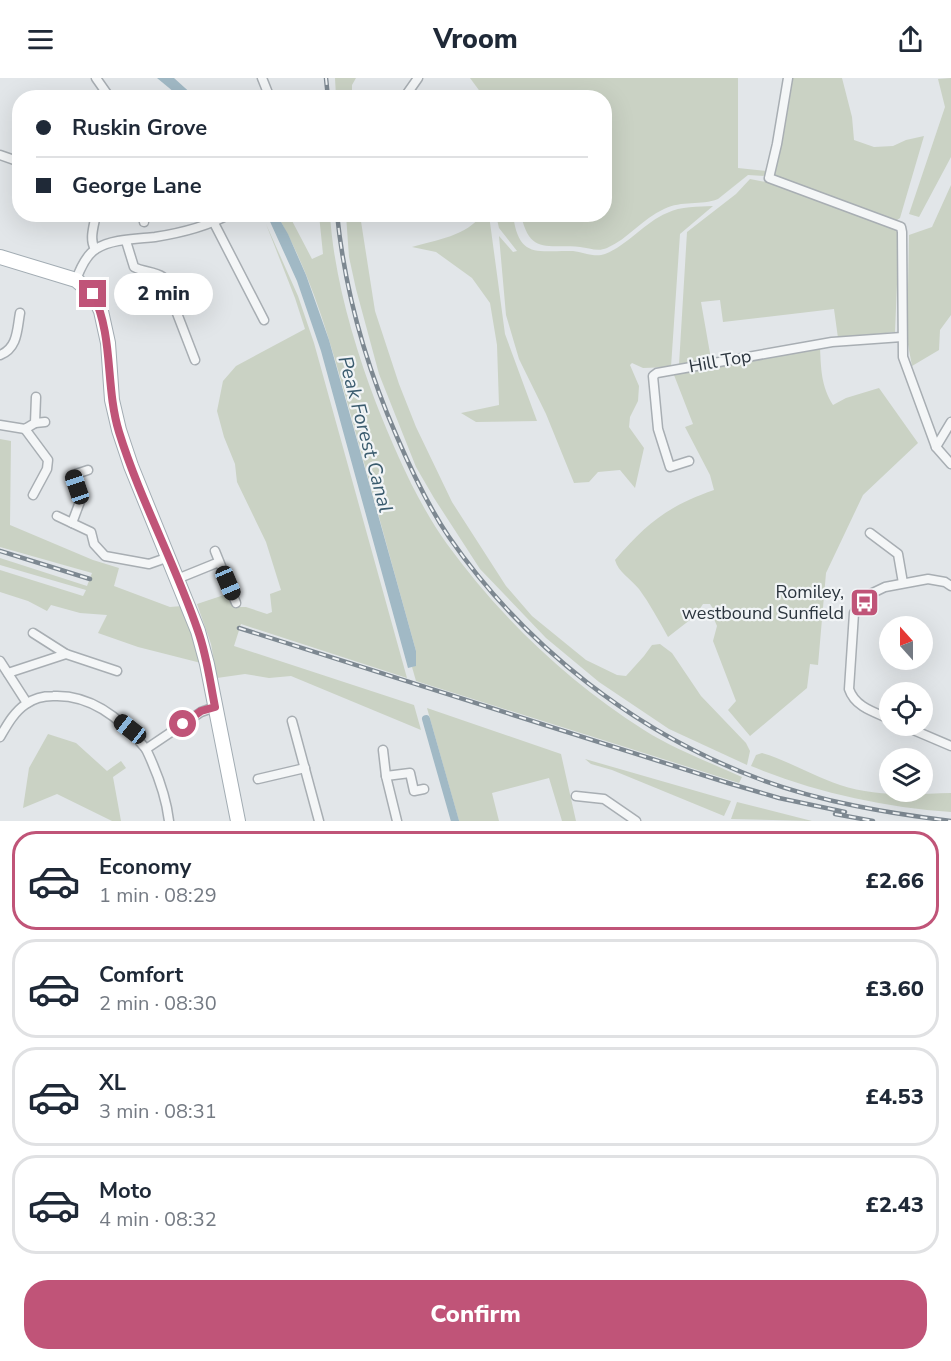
<!DOCTYPE html>
<meta charset="utf-8">
<style>
:root{--surface:#fff;--page:#f2f2f3;--text:#1f2937;--muted:#747a83;--line:#e0e1e3;--accent:#c05478}
body{margin:0;font-family:"Nunito Sans",sans-serif;background:var(--page);color:var(--text);height:100vh;display:flex;flex-direction:column;font-size:22px;white-space:nowrap}
*{box-sizing:border-box;margin:0}
p{font-size:20px;color:var(--muted)}
.icon{flex:none;width:33px;height:33px;fill:none;stroke:currentColor;stroke-width:2;stroke-linecap:round;stroke-linejoin:round}
.map{position:relative;height:743px;overflow:hidden}
.details{display:flex;flex-direction:column;background:var(--surface);flex:1}
.details>*{flex:none}
.banner{position:absolute;left:12px;top:12px;width:600px;height:132px;border-radius:24px;box-shadow:0 6px 24px #0002;display:grid;align-content:center;height:132px;padding:0 24px;background:var(--surface)}
.needle{width:39px;rotate:339deg}
.buttons{position:absolute;left:879px;top:538px;display:grid;gap:12px}
.buttons a{display:grid;place-items:center;width:54px;height:54px;border-radius:50%;background:var(--surface);box-shadow:0 6px 24px #0002;font-size:30px}
.end{position:absolute;width:27px;height:27px;margin:-14px;border:8px solid #c05478;background:#fff;box-shadow:0 0 0 3px #fff}
.from{border-radius:50%}
.bubble{position:absolute;height:42px;border-radius:21px;background:var(--surface);box-shadow:0 6px 24px #0002;font-size:20px;font-weight:800;line-height:42px;text-align:center}
.car{position:absolute;width:18px;height:36px;margin:-18px -9px;border-radius:8px;box-shadow:0 0 4px 2px #0007;background:linear-gradient(#222 24%,#8ab4d8 0 40%,#222 0 76%,#8ab4d8 0 86%,#222 0)}
.banner b{display:flex;align-items:center;gap:21px;height:57px;font-size:22px}
.banner b+b{border-top:2px solid var(--line)}
.banner i{width:15px;height:15px;background:var(--text)}
ul{padding:10px 0 0;list-style:none}
li{display:flex;align-items:center;gap:18px;height:99px;margin:0 12px 9px;padding:0 12px;border:3px solid var(--line);border-radius:24px}
li div{flex:1}
li b{display:block;font-size:22px}
li em{font-style:normal;font-weight:800}
li.active{border-color:var(--accent)}
li>.icon{width:54px;height:54px;stroke-width:1.5}
.button{display:flex;gap:12px;margin-top:auto;padding:12px 24px}
.button a{flex:1;height:69px;border-radius:24px;background:var(--accent);color:#fff;font-size:24px;font-weight:800;line-height:69px;text-align:center}
header{display:flex;justify-content:space-between;align-items:center;height:78px;padding:0 24px;background:var(--surface);font-size:27px;font-weight:800}
.map>svg:first-child{display:block}
.green{fill:#cad2c4}
.water{fill:#a1b9c5}
.lines{fill:none;stroke-linecap:round;stroke-linejoin:round}
.canal{stroke:#a1b9c5;stroke-width:8}
.minor-casing{stroke:#a8aeb3;stroke-width:11}
.primary-casing{stroke:#a2acb3;stroke-width:16}
.minor{stroke:#f4f6f7;stroke-width:8}
.primary{stroke:#fff;stroke-width:14}
.rail-casing{stroke:#7d8891;stroke-width:4.5}
.rail{stroke:#f1f4f6;stroke-width:2;stroke-dasharray:7;stroke-linecap:butt}
.route{stroke:#c05478;stroke-width:8}
.labels{text-anchor:middle;stroke-width:4.5;stroke-linejoin:round;paint-order:stroke}
.street-label{font-size:18px;fill:#2c363f;stroke:#f1f4f6}
.poi-label{font-size:18px;fill:#2c363f;stroke:#f1f4f6;text-anchor:end}
.water-label{font-size:20px;font-style:italic;fill:#3a5b6e;stroke:#f1f4f6}
</style>
<header><svg class="icon" aria-label="menu" viewBox="0 0 24 24"><path d="M4 6h16M4 12h16M4 18h16"/></svg>Vroom<svg class="icon" aria-label="share" viewBox="0 0 24 24"><path d="M12 15V3M7 8l5-5 5 5M5 13v7h14v-7"/></svg></header>
<div class="map">
<svg width="951" height="743" viewBox="0 0 951 743">
<rect width="100%" height="100%" fill="#e2e6e9"/>
<!-- green -->
<g class="green">
<polygon points="335,0 356,0 352,7 352,19 336,19"/>
<path d="M470 0H738V90L767 93 766 98 748 97 718 121C701 128 682 122 664 131 643 140 628 161 607 170 598 174 589 170 580 169 547 166 530 177 521 137L604 136V20L484 19Z"/>
<polygon points="793,0 842,0 852,39 854,62 874,69 893,68 906,62 924,58 900,140 894,144 773,98"/>
<polygon points="951,0 951,79 919,139 909,136 945,29 938,1"/>
<polygon points="750,101 771,105 897,151 899,158 895,254 838,260 834,231 723,244 720,222 701,224 711,281 679,287 687,154 736,116"/>
<polygon points="951,107 951,237 940,252 939,272 912,288 907,261 909,157 932,149"/>
<path d="M713 128 680 156 671 289 643 290 632 285 630 287 639 308 638 323 630 339 629 349 644 370 635 410 620 392 598 394 589 404 574 405 546 336 519 281 506 237 499 158 513 174 517 173 499 150 496 137H513C519 182 538 172 573 173 583 174 595 180 605 176 628 167 645 144 667 135 681 128 698 129 713 128Z"/>
<path d="M482 136 489 137 505 256 537 343 476 344 461 335 499 327 497 267 490 225 472 200 436 174 412 169C435 162 468 158 482 136Z"/>
<path d="M277 137H289L312 181 323 176 319 137H330C334 199 354 267 376 325 395 373 417 424 447 466 500 539 568 604 644 652 674 671 709 684 742 699L739 705 416 603 412 589 416 587V573C395 497 374 421 353 345 333 274 314 200 277 137Z"/>
<polygon points="346,137 360,137 375,233 399,306 416,349 452,424 506,508 532,538 586,582 617,597 626,598 644,578 652,567 660,566 672,575 701,618 746,665 750,673 747,687 669,651 599,604 546,560 480,491 434,420 416,389 379,296 356,211 349,179"/>
<polygon points="266,146 298,218 314,265 407,600 241,546 234,568 414,627 421,652 291,598 269,600 245,596 217,600 211,566 197,526 227,516 235,529 246,529 267,536 272,534 270,516 281,512 266,464 237,404 235,386 224,359 217,333 223,303 236,288 305,251 295,220"/>
<path d="M820 269C821 291 821 308 833 327L846 320 879 310 918 365 863 417 826 495 818 587 810 586 807 610 750 658 728 632 736 623 713 563 717 548 714 541V532L710 526H703L695 538 668 559C659 543 650 526 639 511 631 501 618 494 615 482 647 445 668 428 714 412L710 397 685 349 693 346 674 297 676 293 809 273Z"/>
<polygon points="0,361 11,363 10,447 93,482 119,490 114,508 170,529 182,528 201,585 138,569 98,555 107,537 80,535 51,527 47,533 28,523 0,514 0,492 83,518 86,512 0,487 0,480 87,508 92,495 0,469"/>
<polygon points="427,630 561,676 576,743 562,743 549,700 492,715 499,743 459,743"/>
<polygon points="48,656 76,665 107,693 121,683 126,690 113,699 121,743 112,743 57,716 23,730 29,690"/>
<path d="M762 675C789 683 813 698 840 707 875 719 914 716 951 715V734C883 729 814 714 751 688L756 677Z"/>
<polygon points="585,681 731,723 724,738 612,692 591,686"/>
<polygon points="737,724 812,743 814,743 731,741"/>
</g>
<!-- water -->
<g class="water">
<polygon points="157,0 174,0 195,19 180,19"/>
<polygon points="267,137 277,137 288,156 306,197 329,262 396,501 416,573 416,588 408,590 321,273 297,203"/>
</g>
<g class="lines">
<!-- canal -->
<polyline class="canal" points="426,641 455,743"/>
<defs>
<g id="minor">
<polyline points="96,0 110,20"/>
<polyline points="262,0 270,20"/>
<polyline points="788,0 777,66 769,100 901,149 902,154 903,279 936,369 951,386"/>
<polyline points="404,20 418,0"/>
<polyline points="0,77 20,84"/>
<polyline points="143,136 144,144"/>
<polyline points="214,145 264,242"/>
<path d="M126 163 134 189C143 194 154 193 163 199L195 282"/>
<path d="M95 171C89 161 94 148 96 136"/>
<path d="M76 202C80 191 86 177 96 171 111 161 136 161 155 159 181 155 206 149 230 136"/>
<path d="M0 277C18 270 17 251 20 235"/>
<polyline points="35,345 45,344"/>
<polyline points="0,347 25,351 35,345 36,319"/>
<polyline points="25,351 48,382 47,391 33,417"/>
<polyline points="936,369 951,344"/>
<polyline points="689,383 670,389 658,351 653,298 657,295 832,264 902,259"/>
<polyline points="57,438 91,454 94,466 105,478 149,486 169,479"/>
<polyline points="72,445 81,421 73,397 88,392"/>
<polyline points="870,455 898,476 903,505"/>
<polyline points="215,473 236,525"/>
<polyline points="177,501 219,484"/>
<polyline points="33,555 66,576 117,593"/>
<polyline points="0,583 27,625"/>
<polyline points="8,595 66,576"/>
<path d="M890 641C874 634 855 629 849 611L854 535 862 520 885 509 928 501 945 504 951 508"/>
<polyline points="292,643 319,743"/>
<polyline points="904,648 951,668"/>
<path d="M0 659C7 647 14 634 26 626 33 621 44 618 53 618 92 616 122 641 146 671"/>
<polyline points="383,672 386,698 397,743"/>
<polyline points="386,698 410,695 414,713 424,711"/>
<polyline points="258,701 305,690"/>
<polyline points="576,718 604,721 636,743"/>
<path d="M169 743C166 717 157 694 146 671L201 634 215 629"/>
</g>
<polyline id="primary" points="0,179 76,202 93,216 101,233 108,265 112,322 119,352 131,388 198,553 207,586 238,743"/>
</defs>
<!-- minor casing -->
<use href="#minor" class="minor-casing"/>
<!-- primary casing -->
<use href="#primary" class="primary-casing"/>
<!-- minor -->
<use href="#minor" class="minor"/>
<!-- primary -->
<use href="#primary" class="primary"/>
<defs>
<g id="rail">
<polyline points="326,0 328,20"/>
<path d="M337 136C345 214 366 288 397 359 412 394 428 428 449 459 525 569 637 656 762 702 822 724 887 735 951 743"/>
<polyline points="0,473 90,501"/>
<polyline points="239,550 728,705 779,720 845,734"/>
<polyline points="835,736 873,743"/>
</g>
</defs>
<!-- rail casing -->
<use href="#rail" class="rail-casing"/>
<!-- rail -->
<use href="#rail" class="rail"/>
</g>
<g class="lines">
<!-- route -->
<path class="route" d="M93 216C114 259 105 308 119 354 140 422 175 485 198 553 207 578 210 604 215 629L201 633 183 646"/>
</g>
<!-- icons -->
<defs>
<symbol id="bus-square" viewBox="-11 -11 22 22"><rect x="-9" y="-9" width="18" height="18" rx="4" fill="#c05478" stroke="#f1f4f6"/><path d="M-5-6H5V4H4V6H2V4H-2V6H-4V4H-5ZM-3.5-4V0h7V-4ZM-3.5 1.2v1.5H-2V1.2ZM2 1.2v1.5H3.5V1.2Z" fill="#fff"/></symbol>
</defs>
<g fill-rule="evenodd">
<use href="#bus-square" x="848" y="508" width="33" height="33"/>
</g>
<g class="labels">
<!-- street labels -->
<g class="street-label">
<text transform="translate(720 283) rotate(-10)" y="6">Hill Top</text>
</g>
<!-- poi labels -->
<g class="poi-label">
<text x="844" y="520">Romiley,<tspan x="844" dy="21">westbound Sunfield</tspan></text>
</g>
<!-- water labels -->
<g class="water-label">
<text transform="translate(366 356) rotate(75)" y="7">Peak Forest Canal</text>
</g>
</g>
</svg>
<div class="buttons">
<a><svg class="needle" viewBox="-14 -14 28 28"><path d="M0-13l5 13h-10z" fill="#e53935"/><path d="M0 13l5-13h-10z" fill="#747a83"/></svg></a>
<a><svg class="icon" aria-label="locate" viewBox="0 0 24 24"><circle cx="12" cy="12" r="6"/><path d="M12 2v4M12 18v4M2 12h4M18 12h4"/></svg></a>
<a><svg class="icon" aria-label="layers" viewBox="0 0 24 24"><path d="M12 4l9 5-9 5-9-5zM3 14l9 5 9-5"/></svg></a>
</div>
<i class="end from" style="left:183px;top:646px"></i>
<i class="end" style="left:93px;top:216px"></i>
<div class="bubble" style="left:114px;top:195px;width:99px">2 min</div>
<i class="car" style="left:77px;top:409px;rotate:341deg"></i>
<i class="car" style="left:228px;top:505px;rotate:157deg"></i>
<i class="car" style="left:130px;top:651px;rotate:308deg"></i>
<div class="banner">
<b><i class="from"></i>Ruskin Grove</b>
<b><i></i>George Lane</b>
</div>
</div>
<section class="details">
<ul>
<li class="active"><svg class="icon" aria-label="car" viewBox="0 0 24 24"><path d="M5 17H2v-5l4-1 3-4h7l3 4 3 1v5h-3M9 17h6M6 11h13"/><circle cx="7" cy="17" r="2"/><circle cx="17" cy="17" r="2"/></svg><div><b>Economy</b><p>1 min · 08:29</p></div><em>£2.66</em></li>
<li><svg class="icon" aria-label="car" viewBox="0 0 24 24"><path d="M5 17H2v-5l4-1 3-4h7l3 4 3 1v5h-3M9 17h6M6 11h13"/><circle cx="7" cy="17" r="2"/><circle cx="17" cy="17" r="2"/></svg><div><b>Comfort</b><p>2 min · 08:30</p></div><em>£3.60</em></li>
<li><svg class="icon" aria-label="car" viewBox="0 0 24 24"><path d="M5 17H2v-5l4-1 3-4h7l3 4 3 1v5h-3M9 17h6M6 11h13"/><circle cx="7" cy="17" r="2"/><circle cx="17" cy="17" r="2"/></svg><div><b>XL</b><p>3 min · 08:31</p></div><em>£4.53</em></li>
<li><svg class="icon" aria-label="car" viewBox="0 0 24 24"><path d="M5 17H2v-5l4-1 3-4h7l3 4 3 1v5h-3M9 17h6M6 11h13"/><circle cx="7" cy="17" r="2"/><circle cx="17" cy="17" r="2"/></svg><div><b>Moto</b><p>4 min · 08:32</p></div><em>£2.43</em></li>
</ul>
<div class="button"><a>Confirm</a></div>
</section>
